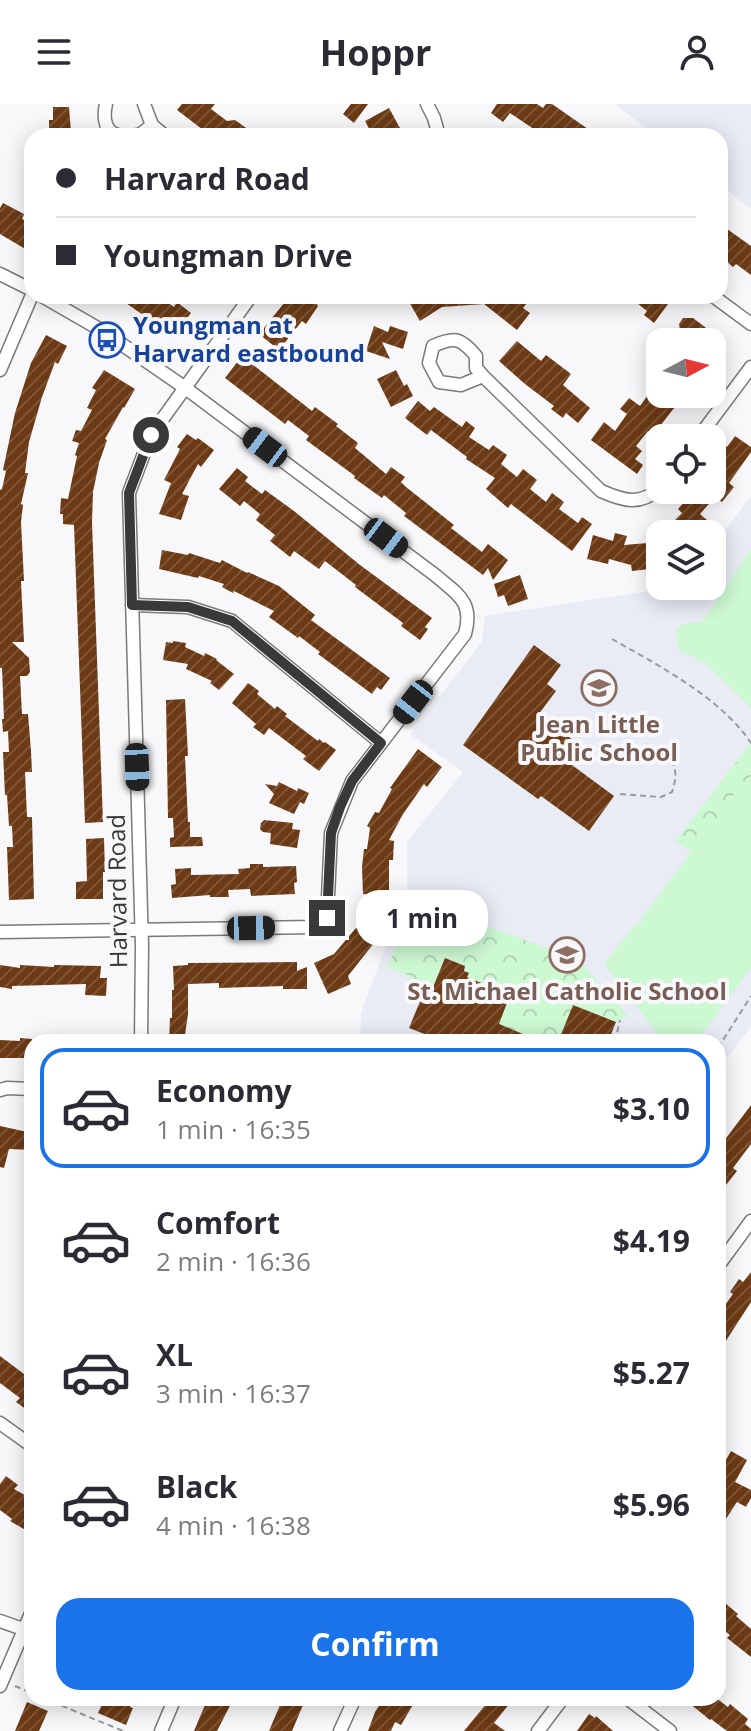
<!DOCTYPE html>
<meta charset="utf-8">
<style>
:root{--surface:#fff;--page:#f7f7f7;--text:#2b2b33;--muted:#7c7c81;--line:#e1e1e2;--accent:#1a73e8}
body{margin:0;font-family:"Open Sans",sans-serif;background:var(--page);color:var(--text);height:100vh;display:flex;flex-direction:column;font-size:30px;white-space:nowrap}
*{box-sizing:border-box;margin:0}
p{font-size:26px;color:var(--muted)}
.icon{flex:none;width:44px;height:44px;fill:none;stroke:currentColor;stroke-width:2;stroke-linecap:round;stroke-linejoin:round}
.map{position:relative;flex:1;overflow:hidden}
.side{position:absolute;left:24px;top:930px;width:702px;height:672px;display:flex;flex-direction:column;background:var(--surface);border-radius:24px;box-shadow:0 4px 20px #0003}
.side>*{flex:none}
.banner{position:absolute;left:24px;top:24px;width:704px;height:176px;border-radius:24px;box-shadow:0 4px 20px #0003;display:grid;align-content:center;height:176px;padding:0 32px;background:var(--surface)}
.needle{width:52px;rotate:83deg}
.fabs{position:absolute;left:646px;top:224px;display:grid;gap:16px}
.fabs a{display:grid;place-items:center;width:80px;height:80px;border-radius:16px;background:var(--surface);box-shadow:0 4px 20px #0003;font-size:40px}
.end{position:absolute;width:36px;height:36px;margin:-18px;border:10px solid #38393a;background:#fff;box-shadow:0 0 0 4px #fff}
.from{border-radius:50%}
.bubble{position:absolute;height:56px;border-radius:24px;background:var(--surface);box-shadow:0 4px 20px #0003;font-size:26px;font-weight:700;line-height:56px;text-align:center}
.car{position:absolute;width:24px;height:48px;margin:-24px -12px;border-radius:10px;box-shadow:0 0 6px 2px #0007;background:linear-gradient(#222 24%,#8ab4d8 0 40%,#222 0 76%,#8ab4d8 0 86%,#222 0)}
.banner b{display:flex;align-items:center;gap:28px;height:76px;font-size:30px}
.banner b+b{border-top:2px solid var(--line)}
.banner i{width:20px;height:20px;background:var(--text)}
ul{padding:14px 0 0;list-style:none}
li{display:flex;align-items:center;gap:24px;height:120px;margin:0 16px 12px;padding:0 16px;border:4px solid transparent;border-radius:24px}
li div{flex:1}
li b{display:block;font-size:30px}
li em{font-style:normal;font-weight:700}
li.current{border-color:var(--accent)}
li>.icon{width:72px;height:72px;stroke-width:1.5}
.primary-button{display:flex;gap:16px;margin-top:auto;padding:16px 32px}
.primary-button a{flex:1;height:92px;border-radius:24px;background:var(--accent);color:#fff;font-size:32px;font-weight:700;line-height:92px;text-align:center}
header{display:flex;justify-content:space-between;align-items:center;height:104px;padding:0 32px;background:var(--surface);font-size:36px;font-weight:700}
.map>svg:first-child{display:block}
.built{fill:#e9ebf5}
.park{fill:url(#park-crowns)}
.pitch{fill:#ccf8d2}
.building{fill:url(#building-hatch)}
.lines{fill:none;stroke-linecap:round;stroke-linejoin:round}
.minor-casing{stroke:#797a7c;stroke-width:15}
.path{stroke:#999a9c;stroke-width:2;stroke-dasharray:6 4;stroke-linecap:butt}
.minor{stroke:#fff;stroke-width:12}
.route{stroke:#38393a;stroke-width:10}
.labels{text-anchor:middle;stroke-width:8;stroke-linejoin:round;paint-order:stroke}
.transit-label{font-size:24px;font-weight:bold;fill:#164399;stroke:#f8f8fb;text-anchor:start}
.education-label{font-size:24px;font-weight:bold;fill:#785e54;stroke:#f8f8fb}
.street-label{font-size:24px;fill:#38393a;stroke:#f8f8fb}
</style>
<header><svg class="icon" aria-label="menu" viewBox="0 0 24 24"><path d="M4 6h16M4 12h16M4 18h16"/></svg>Hoppr<svg class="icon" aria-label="person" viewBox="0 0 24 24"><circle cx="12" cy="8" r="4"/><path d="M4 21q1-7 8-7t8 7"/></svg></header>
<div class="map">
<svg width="751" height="1627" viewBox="0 0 751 1627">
<defs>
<pattern id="park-crowns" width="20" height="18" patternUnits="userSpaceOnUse" patternTransform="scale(2)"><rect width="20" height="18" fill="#ccf8d2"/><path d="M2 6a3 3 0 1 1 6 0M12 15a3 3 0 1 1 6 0" fill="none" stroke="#b0d5b5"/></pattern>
<pattern id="building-hatch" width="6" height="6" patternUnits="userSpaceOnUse" patternTransform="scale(2)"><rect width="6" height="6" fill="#6c3a14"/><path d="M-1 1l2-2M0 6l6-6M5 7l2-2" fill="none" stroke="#7d5637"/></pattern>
</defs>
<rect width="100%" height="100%" fill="#f8f8fb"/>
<!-- built -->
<g class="built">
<polygon points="615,0 751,0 751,105 720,81 720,32 656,32"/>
<polygon points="751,392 751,923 718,965 718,938 360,938 361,909 407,785 407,738 463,668 410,630 482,538 485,512 682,482 712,482 712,443"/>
</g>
<!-- park -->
<g class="park">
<polygon points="751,638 751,793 676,737"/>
<polygon points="415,796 578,855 628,912 616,918 574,901 558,938 542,938 499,920 510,891 467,873 468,869 464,867 465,862 445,854 427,898 421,895 423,888 406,881 410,872 387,864"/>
</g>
<!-- pitch -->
<g class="pitch">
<polygon points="751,445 751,604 705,559 678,546 676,527 682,520 702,518"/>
<polygon points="746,675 751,679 751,864 696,938 664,938 604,860 635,821 644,817 641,815"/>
</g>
<!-- building -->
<g class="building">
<polygon points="182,0 215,0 211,5 227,17 235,16 249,26 244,32 211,32 177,6"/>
<polygon points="351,0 368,0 354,19 343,10"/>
<polygon points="497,0 537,0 543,4 546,0 552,0 598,32 556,32 549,27 544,32 510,9 503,18 491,9"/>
<polygon points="53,3 69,3 71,28 69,28 69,32 49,32 49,16 53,16"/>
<polygon points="389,4 401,26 390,32 373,32 365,17"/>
<polygon points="3,99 24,110 22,115 32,120 32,149 0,130 0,104"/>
<polygon points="720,120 751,142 751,171 736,160 733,163 720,152"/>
<polygon points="116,192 159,192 174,203 177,198 191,209 172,234 158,223 160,221 144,209 143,211"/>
<polygon points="296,192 322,192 316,199 318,202 306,220 302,217 279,246 259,230 289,193 293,196"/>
<polygon points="420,192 519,192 527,199 523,204 530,209 517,226 484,200 442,203 420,217 409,198"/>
<polygon points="628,192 666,192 671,196 654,219 644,211 647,207"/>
<polygon points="683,214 693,214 726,239 712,257 712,238 689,238 681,233 679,220"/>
<polygon points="374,222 388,228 390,222 408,228 403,245 382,238 390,255 366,247"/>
<polygon points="46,231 67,242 58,260 55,258 42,293 29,338 25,369 28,369 21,400 23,401 21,418 24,477 21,477 24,538 12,538 29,554 30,568 27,572 20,572 22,610 28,610 31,647 32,668 25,668 27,713 32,713 34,795 9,796 7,743 13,743 12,722 9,722 7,691 5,691 3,648 9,648 8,627 3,628 2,615 4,615 2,564 0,564 0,386 2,385 6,367 3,366 15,309 31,259"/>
<polygon points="517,237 541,257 546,251 571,270 563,281 590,304 578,319 566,309 563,314 551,305 554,302 525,280 499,257"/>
<polygon points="242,252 312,307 315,303 338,320 336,322 358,339 355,344 386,370 391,363 405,373 401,378 406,383 454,421 451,424 482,448 488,440 508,456 493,476 488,464 483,471 404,412 406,409 384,391 382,394 354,374 355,372 306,336 309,332 288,316 285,320 225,274"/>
<polygon points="104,266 135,285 124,304 123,303 105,335 107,336 99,359 93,388 92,418 103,718 85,719 74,421 63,420 63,410 60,410 61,394 68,395 77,352 75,351 79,339 72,337 76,326 81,327 92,306 87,304 96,286 92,284"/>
<polygon points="396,266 404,282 407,280 413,292 391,303 377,275"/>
<polygon points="660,274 660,290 685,290 653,331 648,327 636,342 642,347 635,355 643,361 637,370 591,336 604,318 615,327 627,310 620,305 629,294 640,302"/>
<polygon points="418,297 430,307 434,303 462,323 466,317 475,324 469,333 489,346 493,341 507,351 501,360 517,373 523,365 537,376 530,385 546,398 552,389 564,398 559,405 578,419 582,413 592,420 572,447 511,400 508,404 486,385 495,374 466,355 467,353 431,326 427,331 405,314"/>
<polygon points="187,330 196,336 198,334 214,346 201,363 198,360 182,390 189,392 181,416 159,410 171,379 164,376 180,345 177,343"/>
<polygon points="735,332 751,343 751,348 729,379 734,383 722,398 715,393 700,410 708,417 696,430 666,430 677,422 673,418 682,409 678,405 695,386 712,386 712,359 725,341 727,343"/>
<polygon points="237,364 248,373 245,377 262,390 265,386 294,407 360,461 432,514 425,523 428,525 420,536 401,522 403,519 355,483 356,481 325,457 319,465 294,447 290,453 270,437 275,431 256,416 260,410 244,397 240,402 219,385"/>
<polygon points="615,429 627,432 624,441 660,438 660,470 650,470 650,465 632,467 631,461 609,455 608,460 587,455 593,431 613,437"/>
<polygon points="162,446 188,451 189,449 220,459 222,456 247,469 248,468 279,482 315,511 311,516 390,574 381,586 377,583 372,590 318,550 320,548 299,532 298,534 269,513 274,507 234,487 233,489 222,483 224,480 199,472 198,474 159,465"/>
<polygon points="520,471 528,495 508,502 504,491 498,493 494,480"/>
<polygon points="173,537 186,539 185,543 204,552 205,549 217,555 216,556 234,570 219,586 210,579 212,577 186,565 188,560 163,556 166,538 173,539"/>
<polygon points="534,541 561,561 547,580 556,587 538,611 573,636 561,653 614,692 589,727 541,692 538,695 463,641"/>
<polygon points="248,579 259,587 257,590 275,605 277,602 287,610 285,612 318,637 319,635 324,639 325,638 336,646 319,667 303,655 306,652 269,624 264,631 253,623 256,620 232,599"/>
<polygon points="185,595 188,652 185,652 188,718 190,718 190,733 202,733 203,742 170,743 170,734 174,733 173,714 168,714 166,596"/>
<polygon points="418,645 442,663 427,683 424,680 403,710 389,736 394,737 393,756 389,756 389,800 382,825 358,819 366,790 363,790 362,763 364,745 367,745 370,724 367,722 375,708 379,709 392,685 390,684"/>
<polygon points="279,678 297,687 298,684 309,689 304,700 300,698 294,710 269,699 274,690 265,680 277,682"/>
<polygon points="264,716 293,719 292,725 300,726 297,744 270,740 271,729 263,728 260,725 261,719"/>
<polygon points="104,734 105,768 103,768 103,795 76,795 76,778 87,777 86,735"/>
<polygon points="250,760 263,760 263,763 296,762 297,778 294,779 295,790 251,792 250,785 228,786 229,793 210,793 210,791 172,794 171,781 176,780 175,765 191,764 191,771 239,770 238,765 250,764"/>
<polygon points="356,824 374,839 348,872 351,880 328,890 314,859 334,850"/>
<polygon points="445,854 465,862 464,867 469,869 467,873 510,891 499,920 542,938 445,938 409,924 421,895 427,898"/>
<polygon points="297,858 297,867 307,863 307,885 283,885 283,882 219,884 219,879 188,880 188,910 184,938 169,938 170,914 172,914 172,886 174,886 173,862 188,861 188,859"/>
<polygon points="0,861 20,864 20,861 54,863 54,861 101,862 100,874 107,874 106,892 85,891 86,880 12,882 12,885 0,883"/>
<polygon points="573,901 616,918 608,938 558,938"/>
<polygon points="20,934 32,935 32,954 0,954 0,936 20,937"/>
<polygon points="751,1001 751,1040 733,1064 737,1067 718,1091 718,1045"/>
<polygon points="0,1022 32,1029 32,1046 9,1045 4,1064 0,1063"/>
<polygon points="751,1168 751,1198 718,1249 718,1211 733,1190 730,1188 739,1175 743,1178"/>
<polygon points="0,1252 32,1276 32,1299 27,1306 16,1298 20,1294 0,1279"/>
<polygon points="731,1347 747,1356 735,1378 751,1386 751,1394 746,1403 737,1398 718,1427 718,1370"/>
<polygon points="6,1372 18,1381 14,1385 32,1395 32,1422 29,1428 10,1417 12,1415 0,1406 0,1380"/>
<polygon points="718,1493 738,1510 736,1512 751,1525 751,1553 727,1534 730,1531 718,1522"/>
<polygon points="105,1594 126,1594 133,1597 130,1603 133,1604 126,1621 98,1609"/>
<polygon points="208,1594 234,1594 217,1627 194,1627"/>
<polygon points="283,1594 306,1594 292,1627 269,1627"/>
<polygon points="386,1594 417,1594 401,1621 395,1618 391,1627 368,1627 375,1608 382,1597 384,1598"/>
<polygon points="491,1594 514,1594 494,1619 505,1627 464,1627"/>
<polygon points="683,1594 716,1594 728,1603 730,1600 748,1615 745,1620 751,1625 751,1627 727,1627 711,1615 710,1616"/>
<polygon points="27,1598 48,1607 39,1627 15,1627"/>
<polygon points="589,1610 595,1614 596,1612 613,1627 577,1627"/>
</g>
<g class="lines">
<defs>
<g id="minor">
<path d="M106 0C103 14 104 30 122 32"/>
<polyline points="144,0 152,21 165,32"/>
<polyline points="427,0 434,14 439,32"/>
<polyline points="133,32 141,30 152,21"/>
<polyline points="0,170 32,186"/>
<polyline points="713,192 751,220"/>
<polyline points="0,266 32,191"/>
<path d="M483 272 461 281 439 278 429 259 433 242C455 232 461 234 476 252V264L483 272 601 387C624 397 640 402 660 384"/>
<polyline points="698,334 751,263"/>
<polyline points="132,501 188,503 232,517 381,639"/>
<path d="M0 828 312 823 327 814 331 729 352 677 465 530C474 497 457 490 435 471L184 283 101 226 42 192"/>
<polyline points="141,938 142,842 129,389 151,331 251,192"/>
<polyline points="0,986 7,984 32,985"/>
<polyline points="718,1162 751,1117"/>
<polyline points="0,1319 32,1342"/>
<polyline points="0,1517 23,1525"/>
<polyline points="0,1582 32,1507"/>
<polyline points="627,1594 670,1627"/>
<polyline points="161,1627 175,1594"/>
<polyline points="340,1627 355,1594"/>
<polyline points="538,1627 563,1594"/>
</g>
</defs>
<!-- minor casing -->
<use href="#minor" class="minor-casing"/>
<!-- path -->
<g class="path">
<polyline points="207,218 212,222"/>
<polyline points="197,232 201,235"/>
<path d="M612 535C658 561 721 594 751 639"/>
<path d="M620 690 661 693 672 688C682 658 669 651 643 639"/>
<polyline points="615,938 620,916"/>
<polyline points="718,944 751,892"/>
<polyline points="15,1582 32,1589"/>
<polyline points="43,1594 123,1627"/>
</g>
<!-- minor -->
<use href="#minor" class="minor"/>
</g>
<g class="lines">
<!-- route -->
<polyline class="route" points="151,331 129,389 132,501 188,503 232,517 381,639 352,677 340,703 331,729 327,814"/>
</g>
<!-- icons -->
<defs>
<symbol id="bus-ring" viewBox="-11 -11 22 22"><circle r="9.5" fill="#f8f8fb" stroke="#1a4fb4" stroke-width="1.5"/><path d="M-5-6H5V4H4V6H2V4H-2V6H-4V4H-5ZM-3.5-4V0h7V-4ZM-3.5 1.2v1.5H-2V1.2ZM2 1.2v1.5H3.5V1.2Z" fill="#1a4fb4"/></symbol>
<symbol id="school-ring" viewBox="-11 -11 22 22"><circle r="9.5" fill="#f8f8fb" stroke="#8d6e63" stroke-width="1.5"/><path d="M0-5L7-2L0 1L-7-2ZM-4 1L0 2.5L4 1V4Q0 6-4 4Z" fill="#8d6e63"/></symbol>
</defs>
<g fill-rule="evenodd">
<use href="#bus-ring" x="87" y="216" width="40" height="40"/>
<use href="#school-ring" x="579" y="564" width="40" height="40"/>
<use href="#school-ring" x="547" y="831" width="40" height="40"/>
</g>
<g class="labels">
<!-- transit labels -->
<g class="transit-label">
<text x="133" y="230">Youngman at<tspan x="133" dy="28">Harvard eastbound</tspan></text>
</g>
<!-- education labels -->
<g class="education-label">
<text x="599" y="629">Jean Little<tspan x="599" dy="28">Public School</tspan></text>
<text x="567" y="896">St. Michael Catholic School</text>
</g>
<!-- street labels -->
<g class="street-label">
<text transform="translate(118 787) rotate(-91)" y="8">Harvard Road</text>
</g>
</g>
</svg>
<div class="fabs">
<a><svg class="needle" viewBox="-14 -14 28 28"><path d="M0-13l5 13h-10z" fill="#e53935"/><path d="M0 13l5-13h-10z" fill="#7c7c81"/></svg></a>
<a><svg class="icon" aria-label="locate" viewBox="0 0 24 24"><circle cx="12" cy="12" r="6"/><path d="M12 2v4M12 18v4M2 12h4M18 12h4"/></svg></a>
<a><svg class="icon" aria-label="layers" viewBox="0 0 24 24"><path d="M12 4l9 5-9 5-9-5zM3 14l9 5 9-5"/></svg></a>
</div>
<i class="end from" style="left:151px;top:331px"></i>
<i class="end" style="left:327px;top:814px"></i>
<div class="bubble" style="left:356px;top:786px;width:132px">1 min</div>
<i class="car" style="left:265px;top:343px;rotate:307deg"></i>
<i class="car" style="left:386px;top:434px;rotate:127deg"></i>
<i class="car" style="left:413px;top:598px;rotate:218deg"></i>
<i class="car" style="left:137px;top:663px;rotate:178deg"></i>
<i class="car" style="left:251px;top:824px;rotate:89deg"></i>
<div class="banner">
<b><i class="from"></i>Harvard Road</b>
<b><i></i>Youngman Drive</b>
</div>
<section class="side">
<ul>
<li class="current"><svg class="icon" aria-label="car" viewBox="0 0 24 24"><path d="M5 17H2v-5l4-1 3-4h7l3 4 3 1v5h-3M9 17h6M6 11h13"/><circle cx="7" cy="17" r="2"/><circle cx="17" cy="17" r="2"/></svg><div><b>Economy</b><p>1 min · 16:35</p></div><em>$3.10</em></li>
<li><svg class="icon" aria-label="car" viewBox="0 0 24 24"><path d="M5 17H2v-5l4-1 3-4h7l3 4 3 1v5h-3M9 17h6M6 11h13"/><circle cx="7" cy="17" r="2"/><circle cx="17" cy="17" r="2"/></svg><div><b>Comfort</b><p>2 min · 16:36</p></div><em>$4.19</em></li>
<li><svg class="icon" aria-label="car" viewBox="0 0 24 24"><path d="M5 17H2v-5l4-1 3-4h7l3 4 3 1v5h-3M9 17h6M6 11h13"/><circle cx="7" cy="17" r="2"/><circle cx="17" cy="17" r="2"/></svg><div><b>XL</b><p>3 min · 16:37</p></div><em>$5.27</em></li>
<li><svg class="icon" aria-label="car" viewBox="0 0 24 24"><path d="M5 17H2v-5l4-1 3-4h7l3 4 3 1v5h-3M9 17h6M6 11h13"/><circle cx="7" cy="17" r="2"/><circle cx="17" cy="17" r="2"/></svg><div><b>Black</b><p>4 min · 16:38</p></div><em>$5.96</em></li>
</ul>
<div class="primary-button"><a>Confirm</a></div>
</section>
</div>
